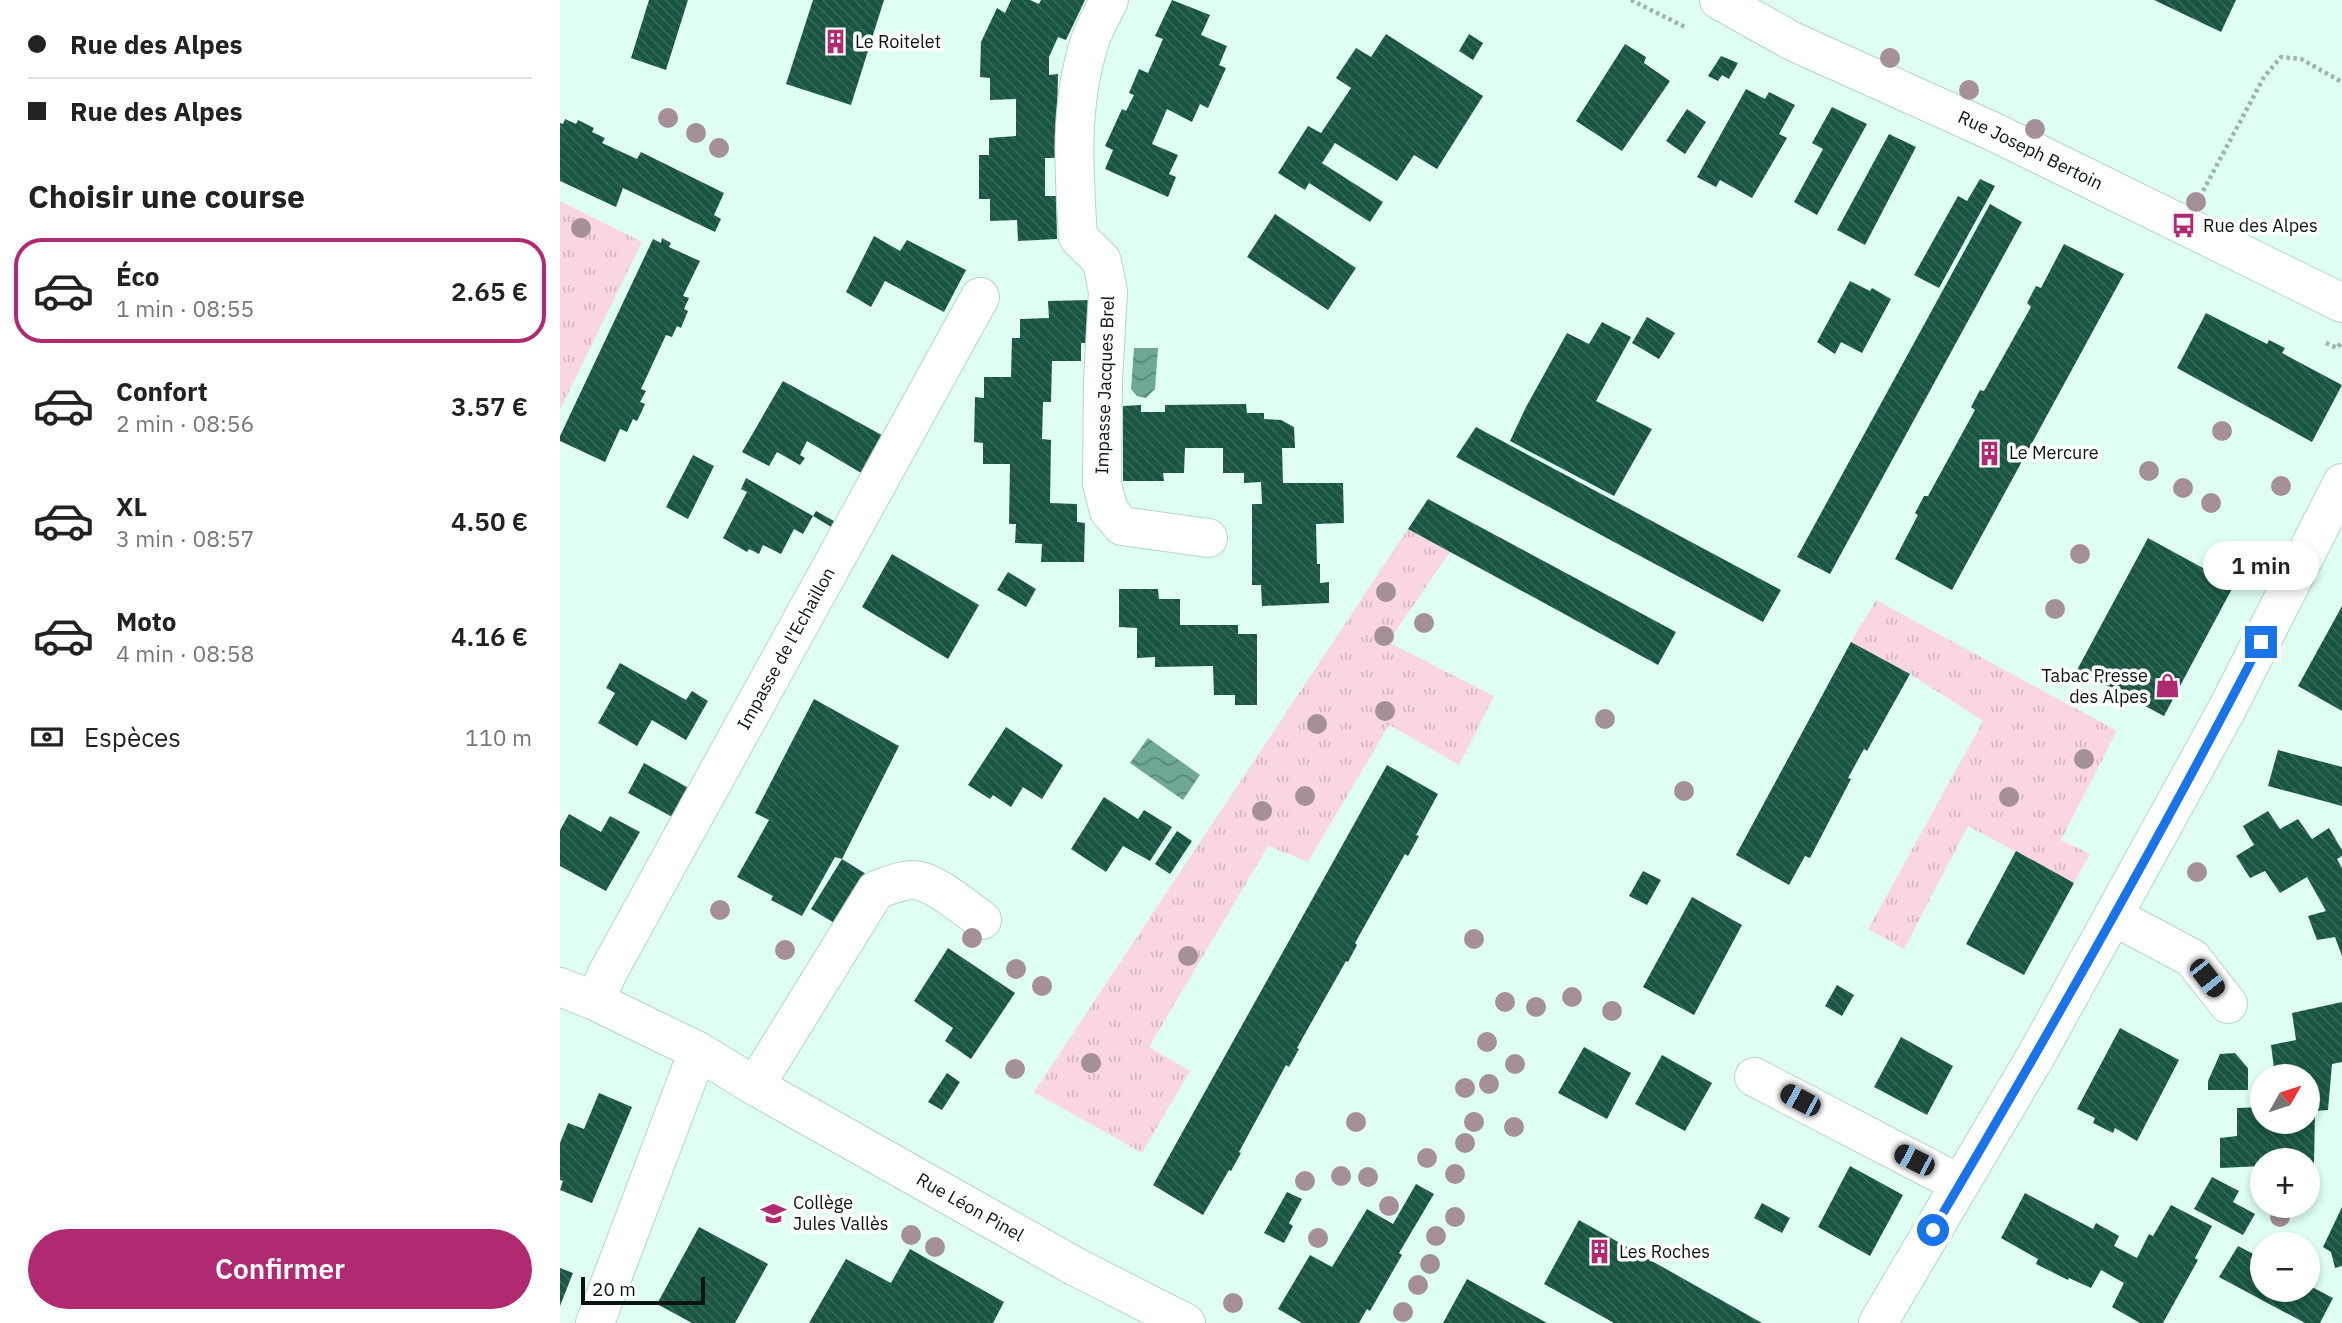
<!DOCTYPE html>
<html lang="fr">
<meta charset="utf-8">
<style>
:root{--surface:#fff;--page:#f2f2f2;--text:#222;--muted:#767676;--line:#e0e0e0;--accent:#af2a71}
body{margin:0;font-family:"IBM Plex Sans",sans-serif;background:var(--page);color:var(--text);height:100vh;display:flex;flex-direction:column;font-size:26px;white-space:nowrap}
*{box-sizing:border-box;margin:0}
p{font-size:23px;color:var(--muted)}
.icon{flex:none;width:38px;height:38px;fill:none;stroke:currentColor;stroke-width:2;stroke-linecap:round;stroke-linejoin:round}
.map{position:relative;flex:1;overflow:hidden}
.side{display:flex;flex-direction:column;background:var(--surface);width:560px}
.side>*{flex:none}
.hud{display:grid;align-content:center;height:154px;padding:0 28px;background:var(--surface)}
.needle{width:46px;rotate:51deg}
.buttons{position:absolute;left:1690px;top:1064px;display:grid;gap:14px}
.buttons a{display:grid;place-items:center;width:70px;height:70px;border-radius:50%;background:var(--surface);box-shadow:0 4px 10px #0003;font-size:35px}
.scale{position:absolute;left:21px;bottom:18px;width:124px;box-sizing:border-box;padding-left:7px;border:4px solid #091511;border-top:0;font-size:19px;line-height:24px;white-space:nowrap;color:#091511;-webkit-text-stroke:5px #fff;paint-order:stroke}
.end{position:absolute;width:32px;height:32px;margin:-16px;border:9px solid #1a73e8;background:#fff;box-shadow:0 0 0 4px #fff}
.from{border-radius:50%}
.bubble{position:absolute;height:49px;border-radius:24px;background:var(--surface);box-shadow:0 4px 10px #0003;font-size:23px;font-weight:600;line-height:49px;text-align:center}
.car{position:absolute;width:21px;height:42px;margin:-21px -10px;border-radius:9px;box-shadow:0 0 5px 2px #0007;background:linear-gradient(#222 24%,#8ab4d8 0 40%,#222 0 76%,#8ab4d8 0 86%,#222 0)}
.hud b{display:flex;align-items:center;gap:24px;height:66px;font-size:26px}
.hud b+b{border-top:2px solid var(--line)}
.hud i{width:18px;height:18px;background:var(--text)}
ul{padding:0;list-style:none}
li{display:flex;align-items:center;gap:21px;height:105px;margin:0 14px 10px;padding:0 14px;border:4px solid transparent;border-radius:28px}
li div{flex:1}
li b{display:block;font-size:26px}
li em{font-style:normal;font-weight:600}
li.current{border-color:var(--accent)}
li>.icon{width:63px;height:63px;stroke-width:1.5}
h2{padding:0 28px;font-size:32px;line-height:84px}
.pay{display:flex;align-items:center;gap:18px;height:77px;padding:0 28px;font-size:26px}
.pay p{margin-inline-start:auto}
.cta{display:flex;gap:14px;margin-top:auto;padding:14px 28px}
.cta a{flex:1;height:80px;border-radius:42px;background:var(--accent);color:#fff;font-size:28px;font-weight:600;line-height:80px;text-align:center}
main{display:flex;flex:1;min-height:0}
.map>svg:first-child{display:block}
.grass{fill:url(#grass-tufts)}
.water{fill:url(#water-waves)}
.building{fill:url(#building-back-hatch)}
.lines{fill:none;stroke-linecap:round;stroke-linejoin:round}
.minor-casing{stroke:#b5d5c8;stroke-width:40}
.path{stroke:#9bb5aa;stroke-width:4.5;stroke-dasharray:3.5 3.5;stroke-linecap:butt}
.minor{stroke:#fff;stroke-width:38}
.tree{fill:#a5909a}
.route{stroke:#1a73e8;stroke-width:9}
.labels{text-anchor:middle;stroke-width:7;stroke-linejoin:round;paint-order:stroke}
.poi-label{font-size:18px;fill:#091511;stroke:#fff;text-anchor:start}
.street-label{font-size:18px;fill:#091511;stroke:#fff}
</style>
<main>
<section class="side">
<div class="hud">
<b><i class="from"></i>Rue des Alpes</b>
<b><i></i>Rue des Alpes</b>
</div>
<h2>Choisir une course</h2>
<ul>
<li class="current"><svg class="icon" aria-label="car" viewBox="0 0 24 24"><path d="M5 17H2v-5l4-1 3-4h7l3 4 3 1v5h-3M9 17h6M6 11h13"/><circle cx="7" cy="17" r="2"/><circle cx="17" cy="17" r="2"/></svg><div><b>Éco</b><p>1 min · 08:55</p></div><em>2.65 €</em></li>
<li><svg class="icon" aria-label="car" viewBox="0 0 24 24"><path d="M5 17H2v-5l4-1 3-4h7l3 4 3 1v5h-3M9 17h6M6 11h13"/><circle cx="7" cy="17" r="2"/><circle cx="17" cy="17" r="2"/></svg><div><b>Confort</b><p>2 min · 08:56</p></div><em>3.57 €</em></li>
<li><svg class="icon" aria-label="car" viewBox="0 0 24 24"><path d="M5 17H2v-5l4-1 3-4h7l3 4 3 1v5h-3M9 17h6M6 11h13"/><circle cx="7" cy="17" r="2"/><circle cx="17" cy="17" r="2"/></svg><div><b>XL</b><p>3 min · 08:57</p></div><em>4.50 €</em></li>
<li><svg class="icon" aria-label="car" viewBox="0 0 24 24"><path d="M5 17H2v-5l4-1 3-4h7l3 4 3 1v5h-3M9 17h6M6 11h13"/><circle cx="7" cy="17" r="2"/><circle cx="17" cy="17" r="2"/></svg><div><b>Moto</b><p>4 min · 08:58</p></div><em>4.16 €</em></li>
</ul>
<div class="pay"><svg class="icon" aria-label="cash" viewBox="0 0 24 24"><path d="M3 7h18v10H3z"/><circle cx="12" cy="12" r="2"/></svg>Espèces<p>110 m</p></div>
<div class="cta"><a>Confirmer</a></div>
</section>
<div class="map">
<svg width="1782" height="1323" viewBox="0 0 1782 1323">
<defs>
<pattern id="grass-tufts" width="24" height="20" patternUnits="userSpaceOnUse" patternTransform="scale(1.75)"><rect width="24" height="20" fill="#fad6e4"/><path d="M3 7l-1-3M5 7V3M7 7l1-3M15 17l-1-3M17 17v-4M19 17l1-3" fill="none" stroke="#d5b7c3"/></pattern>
<pattern id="water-waves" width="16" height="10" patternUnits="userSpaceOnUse" patternTransform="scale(1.75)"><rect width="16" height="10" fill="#6fa893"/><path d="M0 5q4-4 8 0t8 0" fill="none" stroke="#598877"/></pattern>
<pattern id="building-back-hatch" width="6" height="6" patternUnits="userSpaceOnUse" patternTransform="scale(1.75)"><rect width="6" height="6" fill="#195542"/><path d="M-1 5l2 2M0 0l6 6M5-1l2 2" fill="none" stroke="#38695a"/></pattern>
</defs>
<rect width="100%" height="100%" fill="#defff1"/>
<!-- grass -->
<g class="grass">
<polygon points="0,201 82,242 0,410"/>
<polygon points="848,529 890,552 828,642 934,696 899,765 829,725 748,862 708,846 589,1047 630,1071 582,1153 474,1092"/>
<polygon points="1316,600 1557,731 1501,840 1530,854 1514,883 1408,826 1344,949 1308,929 1423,721 1350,674 1291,642"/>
</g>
<!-- water -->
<g class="water">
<polygon points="574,348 598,348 595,389 586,398 577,396 571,389"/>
<polygon points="588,738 640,775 623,800 570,763"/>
</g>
<!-- building -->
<g class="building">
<polygon points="89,0 128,0 106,70 71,58"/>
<polygon points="253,0 324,0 291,105 226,84"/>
<polygon points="451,0 470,0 479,4 481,0 525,0 506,40 498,37 489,57 489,75 498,74 496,158 485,158 485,196 496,196 497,239 458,241 457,220 430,221 430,199 419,199 419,155 429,155 429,138 456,136 456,99 430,100 430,78 420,77 421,42 437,8 445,13"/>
<polygon points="612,0 650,15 641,35 667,46 659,65 666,68 648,108 640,104 632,122 607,109 592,144 618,155 609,174 616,177 608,197 545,169 553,150 545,146 562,109 566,111 574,95 569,93 579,69 588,73 603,39 595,36"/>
<polygon points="1594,0 1676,0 1661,32"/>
<polygon points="826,34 923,96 877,169 854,155 837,181 775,143 762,163 823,202 810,222 749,183 745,190 718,173 748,126 761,133 791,88 776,78 796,48 811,57"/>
<polygon points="909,34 923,43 913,60 899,51"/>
<polygon points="1065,44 1086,57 1084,63 1110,81 1062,151 1016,121"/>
<polygon points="1161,56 1178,63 1169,79 1162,75 1158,81 1148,76"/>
<polygon points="1186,89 1205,99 1209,92 1235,105 1219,134 1227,138 1192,198 1160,180 1156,187 1137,177"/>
<polygon points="1272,107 1307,124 1257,215 1234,202 1263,149 1252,143"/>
<polygon points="1127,109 1146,122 1125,154 1106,141"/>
<polygon points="5,119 16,124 18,120 34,128 32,132 45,138 42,143 77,159 81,152 164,193 154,215 161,219 155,232 63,188 56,207 0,181 0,123 3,124"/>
<polygon points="1329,134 1356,147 1305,245 1277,230"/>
<polygon points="1420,179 1435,186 1379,288 1354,275 1398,196 1407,201"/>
<polygon points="1430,204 1462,222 1270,574 1237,557"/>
<polygon points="715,214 796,268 768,310 687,257"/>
<polygon points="314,236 340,251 347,240 406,270 384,312 325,281 311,307 286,292"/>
<polygon points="102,238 111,243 109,247 140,261 123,296 129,298 124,309 128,311 121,328 117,326 112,337 106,335 81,389 86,391 80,402 85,404 81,413 77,421 73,419 67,432 60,429 45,462 0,441 0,436 93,239 101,243"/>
<polygon points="1504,244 1564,274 1392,590 1335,559 1358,515 1355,513 1364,496 1368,496 1415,410 1411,407 1420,390 1424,391 1471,307 1467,303 1476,286 1481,288"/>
<polygon points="1290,281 1310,291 1312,288 1331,299 1302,353 1281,342 1275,354 1257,342"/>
<polygon points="532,300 530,343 521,343 521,361 492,361 491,402 483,402 482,439 491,440 490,503 517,504 517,522 525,523 524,562 481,562 482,544 455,543 456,524 449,524 450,464 423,464 423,443 414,442 415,397 424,398 424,377 451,377 452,338 460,338 460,319 489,318 488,301"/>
<polygon points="1646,313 1707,344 1709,340 1725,348 1722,353 1782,385 1752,442 1617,368"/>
<polygon points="1087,317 1115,333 1099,359 1072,343"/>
<polygon points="1042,322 1071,337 1036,401 1092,429 1054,496 950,441 966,407 1007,333 1029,344"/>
<polygon points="223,381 329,439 308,477 247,441 240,455 245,458 240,465 217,452 209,466 182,452"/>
<polygon points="686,404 687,413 704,413 704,419 721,420 734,427 735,448 722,448 723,483 783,483 784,523 756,524 757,564 760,564 760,583 769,582 769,603 702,606 701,585 692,585 692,504 702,504 701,482 684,483 684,473 663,473 663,448 625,448 624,473 603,473 604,481 563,481 563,406 581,405 581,412 605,412 605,405"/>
<polygon points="916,427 1221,590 1203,622 896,457"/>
<polygon points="133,455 154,466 128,519 106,507"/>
<polygon points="186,478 253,516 256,511 281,525 278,531 253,516 243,534 234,529 221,554 203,545 199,554 189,549 187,552 163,538 187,492 181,489"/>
<polygon points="868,499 1116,632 1098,665 848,529"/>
<polygon points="1588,538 1674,585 1604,716 1517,670"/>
<polygon points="332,554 419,605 388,659 302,607"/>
<polygon points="448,572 476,589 466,607 437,590"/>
<polygon points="559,589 598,589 599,599 620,599 620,625 678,625 678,634 697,634 697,705 675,705 675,695 654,695 653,666 595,667 595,657 577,658 577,628 559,627"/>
<polygon points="1782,606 1782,711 1738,686"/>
<polygon points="1291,642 1350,674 1307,751 1304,749 1288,778 1291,779 1250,858 1245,856 1229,885 1176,855"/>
<polygon points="60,663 126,700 132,691 148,701 126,740 92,720 77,746 38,723 55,693 46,688"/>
<polygon points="254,699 339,746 282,859 275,857 242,916 211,900 213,896 177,877 209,820 195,813"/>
<polygon points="446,727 503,765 482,799 463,787 451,807 433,795 430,799 408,785"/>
<polygon points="1718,750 1782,767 1782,806 1708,786"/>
<polygon points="84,763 134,791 118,820 68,793"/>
<polygon points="827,765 878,794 856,835 859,836 848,856 845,854 795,943 797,945 788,962 786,961 737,1048 739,1049 729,1067 726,1065 679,1152 681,1153 671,1171 669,1170 643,1215 593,1185"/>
<polygon points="544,797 578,819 584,810 612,827 590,861 563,846 546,872 511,849"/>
<polygon points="1708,811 1720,829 1738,819 1752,839 1769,828 1782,850 1782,856 1777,859 1782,868 1782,956 1775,937 1757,940 1748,916 1766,911 1747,877 1720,893 1705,871 1690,878 1676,856 1694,845 1683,826"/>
<polygon points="9,814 41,832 50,816 80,832 46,891 0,866 0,830"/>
<polygon points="617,831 632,841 610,874 595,864"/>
<polygon points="1456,851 1514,883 1464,975 1406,944"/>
<polygon points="282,859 306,874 276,924 251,909"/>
<polygon points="1083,871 1101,880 1087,905 1069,896"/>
<polygon points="1132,897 1182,925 1134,1015 1083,987"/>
<polygon points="388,948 455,993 411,1059 385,1041 393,1028 354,1001"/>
<polygon points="1277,985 1294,995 1282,1016 1265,1006"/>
<polygon points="1782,1002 1782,1062 1772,1064 1768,1110 1755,1111 1754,1164 1748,1164 1748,1160 1703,1160 1703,1166 1660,1168 1660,1138 1677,1136 1677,1108 1703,1107 1703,1122 1748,1122 1748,1076 1715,1076 1711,1045 1736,1040 1732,1013"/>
<polygon points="1560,1028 1619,1060 1577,1141 1555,1128 1553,1133 1533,1123 1535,1118 1517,1109"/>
<polygon points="1341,1037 1393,1066 1367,1115 1314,1087"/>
<polygon points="1024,1047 1071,1073 1047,1119 998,1093"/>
<polygon points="1675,1053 1688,1068 1688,1090 1648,1090 1648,1081 1660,1054"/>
<polygon points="1102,1055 1152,1083 1125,1131 1075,1104"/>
<polygon points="387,1073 400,1082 382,1110 368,1102"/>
<polygon points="39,1093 72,1107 32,1203 0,1190 3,1181 0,1180 0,1143 8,1123 24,1129"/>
<polygon points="1290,1166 1343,1195 1310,1256 1258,1227"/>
<polygon points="1652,1177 1679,1191 1673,1202 1695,1214 1683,1235 1634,1209"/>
<polygon points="856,1184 874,1194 839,1253 842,1255 810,1311 807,1309 799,1323 742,1323 718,1309 750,1255 772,1267 807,1209 833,1224"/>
<polygon points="727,1192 742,1199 729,1223 733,1226 724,1243 704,1233"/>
<polygon points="1465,1193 1533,1229 1536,1223 1559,1236 1554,1246 1577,1258 1589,1234 1593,1236 1611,1205 1652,1226 1635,1258 1638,1260 1603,1323 1580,1323 1552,1307 1564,1283 1541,1270 1531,1288 1509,1278 1508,1280 1476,1264 1478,1259 1441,1238"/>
<polygon points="1202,1203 1230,1218 1222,1233 1194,1218"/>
<polygon points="1782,1207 1782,1266 1775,1268 1771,1252 1763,1247"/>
<polygon points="1019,1220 1202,1323 1054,1323 984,1284"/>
<polygon points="139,1227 208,1264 175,1323 132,1323 97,1304"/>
<polygon points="1678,1246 1703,1259 1703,1290 1748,1290 1748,1285 1773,1298 1760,1323 1745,1323 1659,1277"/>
<polygon points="350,1249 444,1302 433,1323 249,1323 286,1259 331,1283"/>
<polygon points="0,1268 13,1273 0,1306"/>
<polygon points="907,1279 987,1323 883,1323"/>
</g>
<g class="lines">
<defs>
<g id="minor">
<path d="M549 0C543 14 533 29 529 44 509 107 514 173 518 237L542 261 548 292 543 380 542 484 549 511 562 526 648 538"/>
<path id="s1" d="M1159 0 1232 41 1432 131 1782 303"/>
<polyline points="1553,916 1632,958 1668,1004"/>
<path id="s2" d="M0 987 35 1001 138 1051 195 1086 516 1267 626 1323"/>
<path id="s3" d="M35 1001 48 972 420 297"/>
<polyline points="1194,1077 1400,1184"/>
<path d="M195 1086 316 890C328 886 340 880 354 880 374 881 405 908 422 920"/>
<polyline points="35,1323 138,1051"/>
<polyline points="1318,1323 1477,1054 1666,711 1782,483"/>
</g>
</defs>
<!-- minor casing -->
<use href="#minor" class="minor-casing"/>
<!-- path -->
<g class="path">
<polyline points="1071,0 1127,28"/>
<polyline points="1643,191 1704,77 1721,57 1741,59 1782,82"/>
<polyline points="1766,343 1777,348 1781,343"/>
</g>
<!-- minor -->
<use href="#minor" class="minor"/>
</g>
<!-- trees -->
<g class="tree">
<circle cx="1330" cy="58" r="10"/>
<circle cx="1409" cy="90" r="10"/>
<circle cx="108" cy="118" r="10"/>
<circle cx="1475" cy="129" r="10"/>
<circle cx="136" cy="133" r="10"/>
<circle cx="159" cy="148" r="10"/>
<circle cx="1636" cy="202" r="10"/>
<circle cx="21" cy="228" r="10"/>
<circle cx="1662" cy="431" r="10"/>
<circle cx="1589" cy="471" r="10"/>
<circle cx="1721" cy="486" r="10"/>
<circle cx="1623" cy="488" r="10"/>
<circle cx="1651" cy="503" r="10"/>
<circle cx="1520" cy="554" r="10"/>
<circle cx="1682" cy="566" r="10"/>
<circle cx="826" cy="592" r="10"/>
<circle cx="1495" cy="609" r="10"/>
<circle cx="864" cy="623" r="10"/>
<circle cx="824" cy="636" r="10"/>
<circle cx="825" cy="711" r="10"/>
<circle cx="1045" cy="719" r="10"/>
<circle cx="757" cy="724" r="10"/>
<circle cx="1524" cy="759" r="10"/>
<circle cx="1124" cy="791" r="10"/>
<circle cx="745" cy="796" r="10"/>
<circle cx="1449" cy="797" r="10"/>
<circle cx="702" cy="811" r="10"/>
<circle cx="1637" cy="872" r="10"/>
<circle cx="160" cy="910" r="10"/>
<circle cx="412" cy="938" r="10"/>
<circle cx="914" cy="939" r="10"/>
<circle cx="225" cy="950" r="10"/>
<circle cx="628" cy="956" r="10"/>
<circle cx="456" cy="969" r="10"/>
<circle cx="482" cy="986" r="10"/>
<circle cx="1012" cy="997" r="10"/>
<circle cx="945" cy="1002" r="10"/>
<circle cx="976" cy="1007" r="10"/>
<circle cx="1052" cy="1011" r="10"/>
<circle cx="927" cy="1042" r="10"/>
<circle cx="531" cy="1063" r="10"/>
<circle cx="955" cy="1064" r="10"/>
<circle cx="455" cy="1069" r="10"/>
<circle cx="929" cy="1084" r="10"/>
<circle cx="905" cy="1088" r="10"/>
<circle cx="796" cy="1122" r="10"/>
<circle cx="914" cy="1122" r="10"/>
<circle cx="954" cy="1127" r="10"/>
<circle cx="905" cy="1143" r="10"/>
<circle cx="867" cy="1158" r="10"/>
<circle cx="895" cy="1174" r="10"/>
<circle cx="781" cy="1176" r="10"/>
<circle cx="808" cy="1177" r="10"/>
<circle cx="745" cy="1181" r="10"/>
<circle cx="829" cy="1206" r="10"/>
<circle cx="895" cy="1217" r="10"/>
<circle cx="1720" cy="1217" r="10"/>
<circle cx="351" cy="1235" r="10"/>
<circle cx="876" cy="1236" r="10"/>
<circle cx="758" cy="1238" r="10"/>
<circle cx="375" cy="1247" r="10"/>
<circle cx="870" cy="1264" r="10"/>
<circle cx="858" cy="1285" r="10"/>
<circle cx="673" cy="1303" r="10"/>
<circle cx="843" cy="1312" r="10"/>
</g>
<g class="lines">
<!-- route -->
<path class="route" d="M1373 1230C1487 1037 1598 842 1701 642"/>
</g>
<!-- icons -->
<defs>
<symbol id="building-bare" viewBox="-9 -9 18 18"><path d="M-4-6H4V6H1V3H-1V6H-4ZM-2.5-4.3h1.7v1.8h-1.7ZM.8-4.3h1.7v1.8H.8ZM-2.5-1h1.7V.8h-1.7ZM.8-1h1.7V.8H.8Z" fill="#af2a71" stroke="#fff" stroke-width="2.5" paint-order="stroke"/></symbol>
<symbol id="bus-bare" viewBox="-9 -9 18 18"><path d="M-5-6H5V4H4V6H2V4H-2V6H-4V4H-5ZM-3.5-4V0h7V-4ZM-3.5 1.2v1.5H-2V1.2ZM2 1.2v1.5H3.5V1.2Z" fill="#af2a71" stroke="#fff" stroke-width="2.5" paint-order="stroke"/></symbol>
<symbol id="shop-bare" viewBox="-9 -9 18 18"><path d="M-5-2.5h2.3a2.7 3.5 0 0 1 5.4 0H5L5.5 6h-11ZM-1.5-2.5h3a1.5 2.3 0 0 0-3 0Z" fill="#af2a71" stroke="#fff" stroke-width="2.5" paint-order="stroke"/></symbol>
<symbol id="school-bare" viewBox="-9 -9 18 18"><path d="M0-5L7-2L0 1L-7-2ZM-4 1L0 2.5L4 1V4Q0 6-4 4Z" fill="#af2a71" stroke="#fff" stroke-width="2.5" paint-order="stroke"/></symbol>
</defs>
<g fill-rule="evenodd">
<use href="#building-bare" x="258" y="24" width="35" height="35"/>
<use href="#bus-bare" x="1606" y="208" width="35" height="35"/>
<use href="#building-bare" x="1412" y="436" width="35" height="35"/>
<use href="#shop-bare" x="1590" y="668" width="35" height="35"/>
<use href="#school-bare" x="196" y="1196" width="35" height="35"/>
<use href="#building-bare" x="1022" y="1234" width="35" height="35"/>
</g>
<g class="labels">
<!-- poi labels -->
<g class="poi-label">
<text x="295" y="48">Le Roitelet</text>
<text x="1643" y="232">Rue des Alpes</text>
<text x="1449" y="459">Le Mercure</text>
<text x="1588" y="682" text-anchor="end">Tabac Presse<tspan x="1588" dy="21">des Alpes</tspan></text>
<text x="233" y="1209">Collège<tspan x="233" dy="21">Jules Vallès</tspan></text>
<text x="1059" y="1258">Les Roches</text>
</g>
<!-- street labels -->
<g class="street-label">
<text dy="6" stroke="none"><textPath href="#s1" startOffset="346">Rue Joseph Bertoin</textPath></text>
<text transform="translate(545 385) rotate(-88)" y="6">Impasse Jacques Brel</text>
<text dy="6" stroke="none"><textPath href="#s3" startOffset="401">Impasse de l'Echaillon</textPath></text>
<text dy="6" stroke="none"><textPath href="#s2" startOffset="466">Rue Léon Pinel</textPath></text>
</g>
</g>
</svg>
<div class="buttons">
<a><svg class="needle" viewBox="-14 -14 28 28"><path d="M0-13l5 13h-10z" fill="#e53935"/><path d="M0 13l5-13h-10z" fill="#767676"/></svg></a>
<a>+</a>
<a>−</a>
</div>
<div class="scale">20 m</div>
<i class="end from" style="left:1373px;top:1230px"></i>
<i class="end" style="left:1701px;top:642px"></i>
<div class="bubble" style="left:1643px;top:541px;width:116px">1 min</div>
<i class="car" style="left:1647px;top:978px;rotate:142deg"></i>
<i class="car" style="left:1240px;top:1100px;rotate:298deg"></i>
<i class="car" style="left:1354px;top:1160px;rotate:297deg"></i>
</div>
</main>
